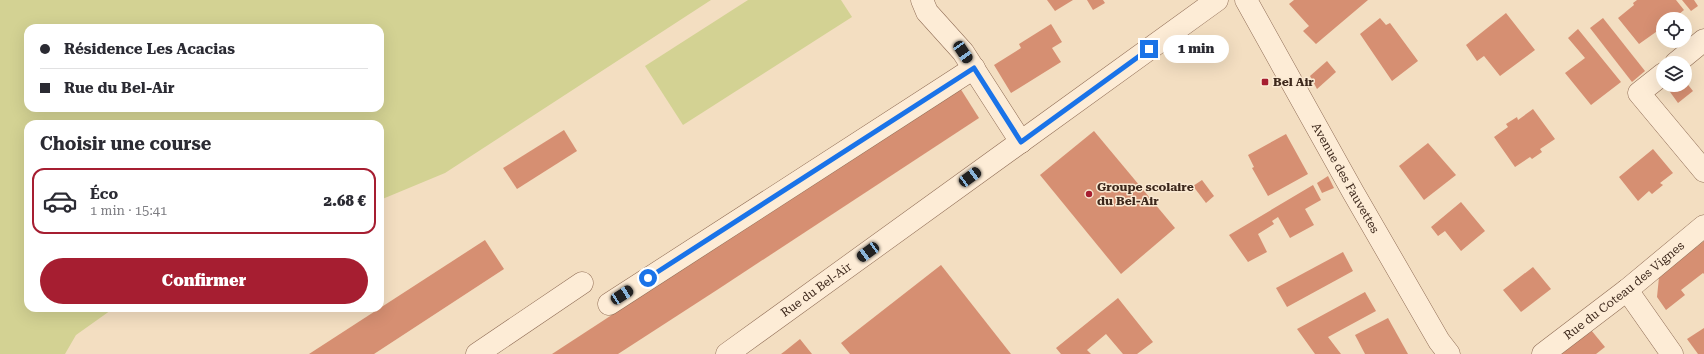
<!DOCTYPE html>
<html lang="fr">
<meta charset="utf-8">
<style>
:root{--surface:#fff;--page:#f2f2f3;--text:#2b2b33;--muted:#7c7c81;--line:#e1e1e2;--accent:#a61e31}
body{margin:0;font-family:"Roboto Serif",serif;background:var(--page);color:var(--text);height:100vh;display:flex;flex-direction:column;font-size:15px;white-space:nowrap}
*{box-sizing:border-box;margin:0}
p{font-size:13px;color:var(--muted)}
.icon{flex:none;width:22px;height:22px;fill:none;stroke:currentColor;stroke-width:2;stroke-linecap:round;stroke-linejoin:round}
.map{position:relative;flex:1;overflow:hidden}
.details{position:absolute;left:24px;top:120px;width:360px;height:192px;display:flex;flex-direction:column;background:var(--surface);border-radius:12px;box-shadow:0 4px 16px #0002}
.details>*{flex:none}
.banner{position:absolute;left:24px;top:24px;width:360px;height:88px;border-radius:12px;box-shadow:0 4px 16px #0002;display:grid;align-content:center;height:88px;padding:0 16px;background:var(--surface)}
.controls{position:absolute;left:1656px;top:12px;display:grid;gap:8px}
.controls a{display:grid;place-items:center;width:36px;height:36px;border-radius:50%;background:var(--surface);box-shadow:0 4px 16px #0002;font-size:20px}
.end{position:absolute;width:18px;height:18px;margin:-9px;border:5px solid #1a73e8;background:#fff;box-shadow:0 0 0 2px #fff}
.from{border-radius:50%}
.bubble{position:absolute;height:28px;border-radius:14px;background:var(--surface);box-shadow:0 4px 16px #0002;font-size:13px;font-weight:800;line-height:28px;text-align:center}
.car{position:absolute;width:12px;height:24px;margin:-12px -6px;border-radius:5px;box-shadow:0 0 3px 1px #0007;background:linear-gradient(#222 24%,#8ab4d8 0 40%,#222 0 76%,#8ab4d8 0 86%,#222 0)}
.banner b{display:flex;align-items:center;gap:14px;height:38px;font-size:15px}
.banner b+b{border-top:1px solid var(--line)}
.banner i{width:10px;height:10px;background:var(--text)}
ul{padding:0;list-style:none}
li{display:flex;align-items:center;gap:12px;height:66px;margin:0 8px 6px;padding:0 8px;border:2px solid transparent;border-radius:12px}
li div{flex:1}
li b{display:block;font-size:15px}
li em{font-style:normal;font-weight:800}
li.selected{border-color:var(--accent)}
li>.icon{width:36px;height:36px;stroke-width:1.5}
h2{padding:0 16px;font-size:18px;line-height:48px}
.action{display:flex;gap:8px;margin-top:auto;padding:8px 16px}
.action a{flex:1;height:46px;border-radius:24px;background:var(--accent);color:#fff;font-size:16px;font-weight:800;line-height:46px;text-align:center}
.map>svg:first-child{display:block}
.green{fill:#d3d293;fill-rule:evenodd}
.building{fill:#d68f72}
.lines{fill:none;stroke-linecap:round;stroke-linejoin:round}
.minor-casing{stroke:#906d56;stroke-width:23}
.minor{stroke:#fdecd6;stroke-width:22}
.route{stroke:#1a73e8;stroke-width:5}
.poi-dot{fill:#a61e31;stroke:#fae9d2;stroke-width:1.5}
.labels{text-anchor:middle;stroke-width:3;stroke-linejoin:round;paint-order:stroke}
.poi-label{font-size:12px;font-weight:bold;fill:#3d281c;stroke:#fae9d2;text-anchor:start}
.street-label{font-size:12px;fill:#3d281c;stroke:#fae9d2}
</style>
<div class="map">
<svg width="1704" height="354" viewBox="0 0 1704 354">
<rect width="100%" height="100%" fill="#f3dec1"/>
<!-- green -->
<g class="green">
<path d="M0 0H711L445 173 380 200V124H28V308H114L76 335 65 354H0ZM28 28H380V108H28Z"/>
<polygon points="748,0 841,0 852,17 683,125 645,66"/>
</g>
<!-- building -->
<g class="building">
<polygon points="1047,0 1073,0 1055,11"/>
<polygon points="1087,0 1103,0 1105,3 1093,10"/>
<polygon points="1294,0 1368,0 1316,44 1303,31 1309,26 1289,4"/>
<polygon points="1637,0 1676,0 1684,10 1673,19 1663,19 1663,27 1639,44 1618,18 1634,5 1633,3"/>
<polygon points="1682,0 1694,0 1698,6 1691,11"/>
<polygon points="1506,13 1535,50 1500,76 1484,56 1477,61 1466,45"/>
<polygon points="1380,18 1386,25 1390,23 1418,61 1392,81 1360,34"/>
<polygon points="1603,18 1645,71 1632,82 1590,28"/>
<polygon points="1051,24 1062,42 1052,48 1061,62 1011,93 994,65 1021,48 1019,44"/>
<polygon points="1578,29 1621,82 1591,105 1565,73 1585,58 1568,38"/>
<polygon points="1327,61 1336,72 1317,89 1310,76"/>
<polygon points="1685,81 1693,91 1678,103 1665,85 1685,85"/>
<polygon points="960,88 979,118 720,288 618,354 552,354"/>
<polygon points="1533,109 1555,139 1540,149 1542,152 1532,159 1530,157 1515,167 1494,137 1508,127 1506,124 1517,117 1518,120"/>
<polygon points="564,130 577,151 517,189 503,168"/>
<polygon points="1094,131 1175,228 1121,274 1040,175"/>
<polygon points="1286,134 1308,174 1268,196 1252,168 1254,167 1248,155"/>
<polygon points="1428,143 1456,175 1424,200 1399,166"/>
<polygon points="1653,149 1673,173 1660,183 1663,185 1652,194 1649,191 1638,201 1619,177"/>
<polygon points="1328,176 1334,188 1322,193 1317,183"/>
<polygon points="1202,180 1214,196 1206,203 1193,186"/>
<polygon points="1313,185 1321,200 1305,209 1314,225 1290,238 1278,217 1272,221 1274,224 1258,234 1267,252 1248,262 1229,235"/>
<polygon points="1461,202 1485,231 1461,251 1445,231 1438,236 1431,227"/>
<polygon points="485,240 504,269 374,354 309,354"/>
<polygon points="1704,241 1704,274 1703,273 1681,290 1685,295 1666,310 1657,297 1659,277"/>
<polygon points="1343,252 1353,271 1287,307 1276,288"/>
<polygon points="941,265 1011,354 850,354 841,343"/>
<polygon points="1533,267 1551,289 1521,312 1503,290"/>
<polygon points="1365,292 1376,311 1328,337 1341,354 1315,354 1297,329"/>
<polygon points="1118,298 1153,342 1137,354 1123,354 1106,334 1087,350 1091,354 1061,354 1056,348"/>
<polygon points="1388,318 1408,354 1365,354 1355,335"/>
<polygon points="1704,328 1704,354 1698,354 1687,339"/>
<polygon points="1591,330 1605,347 1596,354 1560,354"/>
<polygon points="800,339 812,354 781,354 785,351"/>
</g>
<g class="lines">
<defs>
<g id="minor">
<polyline points="922,0 927,12 963,52 1021,142"/>
<path id="s1" d="M1246 0 1353 192 1439 341 1449 354"/>
<polyline points="1676,63 1704,40"/>
<polyline points="1663,74 1639,93 1704,171"/>
<polyline points="1627,290 1672,354"/>
<polyline points="609,304 974,68"/>
<polyline points="477,354 582,283"/>
<path id="s2" d="M727 354 1217 0"/>
<path id="s3" d="M1543 354 1627 290 1704 226"/>
</g>
</defs>
<!-- minor casing -->
<use href="#minor" class="minor-casing"/>
<!-- minor -->
<use href="#minor" class="minor"/>
</g>
<g class="lines">
<!-- route -->
<polyline class="route" points="648,278 974,68 1021,142 1149,49"/>
</g>
<!-- markers -->
<g class="poi-dot">
<rect x="1261" y="78" width="8" height="8" rx="2"/>
<circle cx="1089" cy="194" r="4"/>
</g>
<g class="labels">
<!-- poi labels -->
<g class="poi-label">
<text x="1273" y="86">Bel Air</text>
<text x="1097" y="191">Groupe scolaire<tspan x="1097" dy="14">du Bel-Air</tspan></text>
</g>
<!-- street labels -->
<g class="street-label">
<text dy="4" stroke="none"><textPath href="#s1" startOffset="204">Avenue des Fauvettes</textPath></text>
<text dy="4" stroke="none"><textPath href="#s2" startOffset="110">Rue du Bel-Air</textPath></text>
<text dy="4" stroke="none"><textPath href="#s3" startOffset="103">Rue du Coteau des Vignes</textPath></text>
</g>
</g>
</svg>
<div class="controls">
<a><svg class="icon" aria-label="locate" viewBox="0 0 24 24"><circle cx="12" cy="12" r="6"/><path d="M12 2v4M12 18v4M2 12h4M18 12h4"/></svg></a>
<a><svg class="icon" aria-label="layers" viewBox="0 0 24 24"><path d="M12 4l9 5-9 5-9-5zM3 14l9 5 9-5"/></svg></a>
</div>
<i class="end from" style="left:648px;top:278px"></i>
<i class="end" style="left:1149px;top:49px"></i>
<div class="bubble" style="left:1163px;top:35px;width:66px">1 min</div>
<i class="car" style="left:963px;top:52px;rotate:146deg"></i>
<i class="car" style="left:970px;top:177px;rotate:54deg"></i>
<i class="car" style="left:868px;top:252px;rotate:234deg"></i>
<i class="car" style="left:622px;top:295px;rotate:57deg"></i>
<div class="banner">
<b><i class="from"></i>Résidence Les Acacias</b>
<b><i></i>Rue du Bel-Air</b>
</div>
<section class="details">
<h2>Choisir une course</h2>
<ul>
<li class="selected"><svg class="icon" aria-label="car" viewBox="0 0 24 24"><path d="M5 17H2v-5l4-1 3-4h7l3 4 3 1v5h-3M9 17h6M6 11h13"/><circle cx="7" cy="17" r="2"/><circle cx="17" cy="17" r="2"/></svg><div><b>Éco</b><p>1 min · 15:41</p></div><em>2.68 €</em></li>
</ul>
<div class="action"><a>Confirmer</a></div>
</section>
</div>
